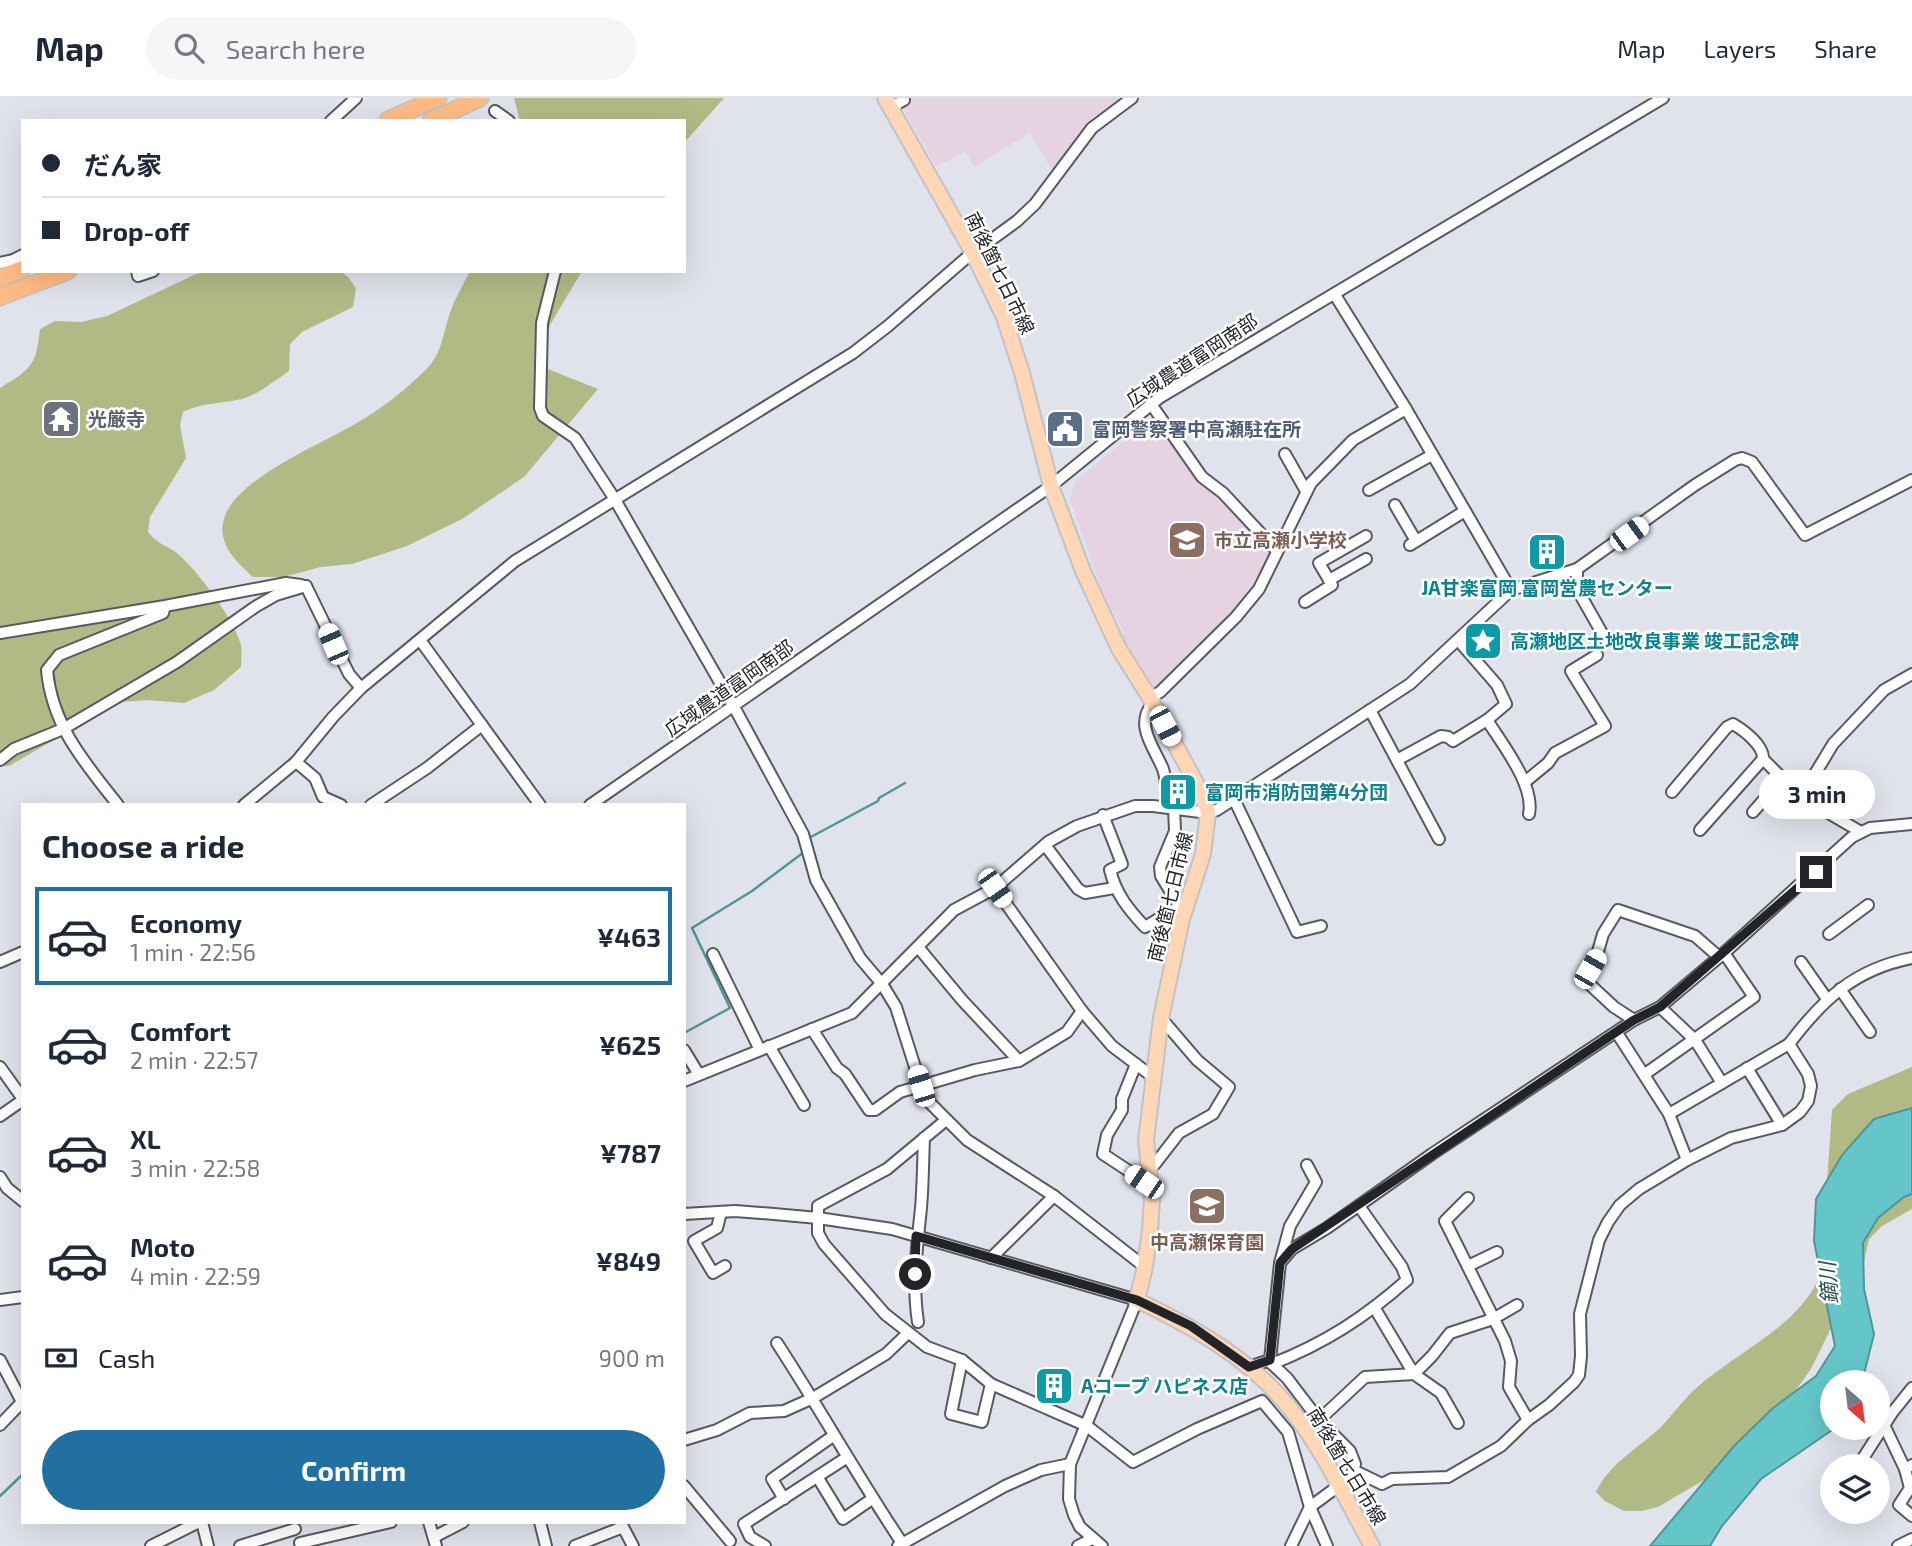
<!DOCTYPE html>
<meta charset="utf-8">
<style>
:root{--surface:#fff;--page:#f6f6f7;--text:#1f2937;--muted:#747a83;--line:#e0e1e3;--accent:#2270a2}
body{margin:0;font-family:"Exo 2","Noto Sans JP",sans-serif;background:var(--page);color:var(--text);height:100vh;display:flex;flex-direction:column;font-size:26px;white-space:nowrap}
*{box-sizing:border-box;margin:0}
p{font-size:23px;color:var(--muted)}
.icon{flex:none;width:38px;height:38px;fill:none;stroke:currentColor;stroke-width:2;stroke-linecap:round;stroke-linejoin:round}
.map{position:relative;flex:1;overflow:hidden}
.side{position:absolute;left:21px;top:705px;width:665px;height:721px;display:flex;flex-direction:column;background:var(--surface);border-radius:0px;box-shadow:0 7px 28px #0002}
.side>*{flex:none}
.banner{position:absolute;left:21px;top:21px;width:665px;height:154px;border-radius:0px;box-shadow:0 7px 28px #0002;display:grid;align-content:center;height:154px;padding:0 21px;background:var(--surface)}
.needle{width:46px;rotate:152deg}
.fabs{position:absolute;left:1820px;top:1272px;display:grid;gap:14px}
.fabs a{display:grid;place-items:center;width:70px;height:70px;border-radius:50%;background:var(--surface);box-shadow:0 7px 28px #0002;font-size:35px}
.end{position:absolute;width:32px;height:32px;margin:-16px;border:9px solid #232427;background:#fff;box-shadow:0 0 0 4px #fff}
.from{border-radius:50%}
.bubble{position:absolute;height:49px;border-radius:24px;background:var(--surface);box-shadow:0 7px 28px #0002;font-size:23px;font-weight:700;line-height:49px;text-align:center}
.car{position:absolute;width:21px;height:42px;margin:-21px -10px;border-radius:9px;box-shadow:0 0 5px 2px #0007;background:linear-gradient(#fff 24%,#345 0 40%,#fff 0 76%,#345 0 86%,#fff 0)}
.banner b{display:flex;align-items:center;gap:24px;height:66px;font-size:26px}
.banner b+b{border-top:2px solid var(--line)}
.banner i{width:18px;height:18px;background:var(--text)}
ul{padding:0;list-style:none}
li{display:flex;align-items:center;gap:21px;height:98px;margin:0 14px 10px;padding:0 7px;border:4px solid transparent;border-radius:0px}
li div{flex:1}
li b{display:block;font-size:26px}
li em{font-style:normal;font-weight:700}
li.selected{border-color:var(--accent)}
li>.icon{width:63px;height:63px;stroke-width:1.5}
h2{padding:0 21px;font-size:32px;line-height:84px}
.pay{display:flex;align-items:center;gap:18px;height:77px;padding:0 21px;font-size:26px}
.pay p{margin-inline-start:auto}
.primary-button{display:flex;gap:14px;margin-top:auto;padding:14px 21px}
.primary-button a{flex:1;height:80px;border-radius:42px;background:var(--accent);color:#fff;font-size:28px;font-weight:700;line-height:80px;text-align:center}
header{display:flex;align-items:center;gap:42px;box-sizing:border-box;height:98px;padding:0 35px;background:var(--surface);border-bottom:2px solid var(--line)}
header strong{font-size:33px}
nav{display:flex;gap:38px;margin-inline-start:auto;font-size:24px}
.search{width:490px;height:63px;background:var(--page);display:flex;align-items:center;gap:18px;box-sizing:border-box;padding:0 24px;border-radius:38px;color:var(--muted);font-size:26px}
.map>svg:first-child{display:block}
.education{fill:#e6d3e2}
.green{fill:#b1ba85}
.water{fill:#64c6c8;stroke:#509598;stroke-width:2}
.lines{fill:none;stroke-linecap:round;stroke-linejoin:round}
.stream{stroke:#509598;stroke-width:2.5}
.minor-casing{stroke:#585961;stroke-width:14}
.major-casing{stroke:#c1c2c3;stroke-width:18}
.highway-casing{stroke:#c1c2c3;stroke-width:19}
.minor{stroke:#fff;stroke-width:10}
.major{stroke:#ffd6b6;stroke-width:14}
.highway{stroke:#ffbb85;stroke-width:16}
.route{stroke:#232427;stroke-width:9}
.labels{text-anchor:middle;stroke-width:5;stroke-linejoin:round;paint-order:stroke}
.street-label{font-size:19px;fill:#232427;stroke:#fff}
.worship-label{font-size:19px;font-weight:bold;fill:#5b616d;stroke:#fff;text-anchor:start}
.service-label{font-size:19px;font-weight:bold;fill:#4e5e75;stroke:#fff;text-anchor:start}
.education-label{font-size:19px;font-weight:bold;fill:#785e54;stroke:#fff;text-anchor:start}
.culture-label{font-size:19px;font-weight:bold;fill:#0d838f;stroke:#fff;text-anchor:start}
.water-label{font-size:21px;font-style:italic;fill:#235050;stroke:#fff}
</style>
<header>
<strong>Map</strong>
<div class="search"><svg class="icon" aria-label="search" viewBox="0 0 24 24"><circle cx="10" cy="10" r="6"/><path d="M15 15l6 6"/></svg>Search here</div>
<nav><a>Map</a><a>Layers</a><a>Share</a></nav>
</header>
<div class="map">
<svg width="1912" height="1448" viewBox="0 0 1912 1448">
<rect width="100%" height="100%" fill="#e1e3ec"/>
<!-- education -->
<g class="education">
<polygon points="907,0 1125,0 1093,19 1052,73 1030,35 974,69 965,53 936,69 902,9 909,5"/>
<polygon points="1153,319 1203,391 1208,390 1222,398 1272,453 1253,492 1236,514 1160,588 1155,590 1149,587 1121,539 1124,535 1103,495 1070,402 1075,383"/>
</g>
<!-- green -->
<g class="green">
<polygon points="514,0 724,0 684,45 684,23 520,23"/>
<path d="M208 173H340L348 179 356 190 353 209 302 234 290 246 289 273C274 283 259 296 242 301 221 306 203 304 183 314L180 327 186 360 150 419 148 434C159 447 162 445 174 453 194 467 236 524 241 547 242 554 241 562 241 569L214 592 184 605 148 602 120 604 9 668H0V290C31 271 36 268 40 231L55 223 81 224 107 218 194 177Z"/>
<path d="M470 173H582L550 227 538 267 598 291 524 379 462 421 407 448 352 466 321 469 283 479H253C236 463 217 447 224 421 235 379 330 343 365 320 383 309 401 295 416 281 444 258 440 243 451 212 456 198 464 186 470 173Z"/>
<path d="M1912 969V1111L1882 1128 1869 1141 1864 1163 1811 1271 1762 1339 1728 1368 1658 1409 1641 1413H1624L1605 1403 1596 1394C1610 1365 1637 1351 1660 1330 1672 1318 1682 1303 1695 1291 1733 1256 1796 1230 1818 1182 1828 1161 1825 1132 1826 1108 1827 1076 1830 1044 1832 1012L1848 996Z"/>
</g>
<!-- water -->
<polygon class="water" points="1912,1010 1912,1096 1904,1099 1878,1120 1863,1145 1864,1191 1874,1236 1862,1284 1832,1284 1832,1330 1835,1330 1761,1381 1722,1428 1710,1448 1650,1448 1734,1348 1773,1310 1816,1278 1835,1248 1814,1143 1816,1101 1842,1057 1874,1021"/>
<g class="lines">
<!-- stream -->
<g class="stream">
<polyline points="809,740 878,703 879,700 905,685"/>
<polyline points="684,935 730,910 692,830 752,793 804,754"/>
<polyline points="0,1398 23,1376"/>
</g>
<defs>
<g id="minor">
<polyline points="890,10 904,2 903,0"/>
<polyline points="495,13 509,23"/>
<polyline points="331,23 356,0"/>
<polyline points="0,165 13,162 23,157"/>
<polyline points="137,173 138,178 153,173"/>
<polyline points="555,173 542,225 540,310 543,318 575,340 614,400 733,607 803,736 816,782 860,860 882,886 896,909 921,988 931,1006 967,1042 1054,1098 1145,1169"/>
<polyline points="1335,197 1406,311 1511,492"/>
<polyline points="1151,306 1202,379 1223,395 1277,453"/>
<polyline points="1285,356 1306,393"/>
<polyline points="1369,392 1432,357"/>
<polyline points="1395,407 1416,443"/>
<polyline points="1410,447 1465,413"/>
<polyline points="1577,471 1577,491 1607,544"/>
<polyline points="1329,482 1366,461"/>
<polyline points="306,488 349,576 361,590"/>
<polyline points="1305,504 1332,487 1319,465 1366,438"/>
<polyline points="0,535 165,508 286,485 301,487"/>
<polyline points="420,542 540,707"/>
<polyline points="1150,600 1160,594 1236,519 1259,491 1311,385 1353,342 1406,311"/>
<path d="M1153 605C1134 627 1154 649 1163 671 1167 683 1167 696 1167 709"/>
<polyline points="1370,612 1439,741"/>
<path d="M1487 622C1502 646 1535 687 1529 716"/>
<polyline points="1763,661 1801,699 1861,734"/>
<polyline points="0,662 14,651 63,631 177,564 255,509 276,497 306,488"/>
<polyline points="1397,662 1441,638 1448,639 1453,643 1487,622 1506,606 1497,587 1458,542"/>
<polyline points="296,664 315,680 323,699 341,707"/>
<polyline points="1525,684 1548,665 1555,655 1605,628 1571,573 1597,557"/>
<path d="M1672 694 1727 629 1733 626C1745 633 1764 648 1763 661L1700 732"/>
<polyline points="1801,699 1833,646 1884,592 1912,576"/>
<polyline points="1234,701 1297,834 1321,828"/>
<path d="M118 707C85 665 52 628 47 572L59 557 163 515 164 511"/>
<polyline points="244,707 296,664 333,619 361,590 515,463 853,255 888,228 965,161 1017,123 1035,106 1092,30 1132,0"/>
<polyline points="371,707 427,670 482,627"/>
<polyline points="590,707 1051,388 1159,300 1663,0"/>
<polyline points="1174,710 1175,733 1160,769 1161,778 1183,814"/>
<polyline points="1753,714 1782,681"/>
<path d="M1103 717 1122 766 1110 772C1116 796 1128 811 1145 829L1180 808"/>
<polyline points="1045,747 1078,791 1085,795 1114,790"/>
<polyline points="995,790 1082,913 1112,948 1153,979"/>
<polyline points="1829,836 1868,807"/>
<polyline points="918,849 962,902 1019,963"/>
<polyline points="713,856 760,952"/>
<polyline points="0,864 23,854"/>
<polyline points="1801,864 1827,901"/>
<polyline points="1840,891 1870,934"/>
<polyline points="1660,909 1695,942 1722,985"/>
<polyline points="1634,922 1614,909 1586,883 1590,871 1597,857 1603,836 1618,812 1695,838 1719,859"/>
<polyline points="812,931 837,970 845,976 869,1012 875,1012 900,994 975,972 1019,963 1067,934 1082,913"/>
<polyline points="1617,935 1669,1016 1687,1062"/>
<polyline points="769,948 804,1007"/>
<polyline points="684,952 698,975"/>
<polyline points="1136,966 1122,1001 1122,1012 1107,1037 1103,1056 1150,1087"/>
<polyline points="0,969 23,1001"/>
<polyline points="1747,970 1782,1027"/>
<polyline points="1645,976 1754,899 1724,855"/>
<polyline points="684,983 852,915 954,812 995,790 1048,744 1077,728 1135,708 1153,708 1208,715 1217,712 1410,586 1511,492 1577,471 1695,387 1735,362 1742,360 1752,364 1805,437 1912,382"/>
<polyline points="1669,1016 1789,946"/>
<polyline points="0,1018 23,1002"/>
<polyline points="946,1022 887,1071 818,1108 818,1135 824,1146 885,1216 927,1249 962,1262 991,1286 1087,1328 1133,1364 1197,1331 1262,1303 1288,1334 1310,1409 1327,1448"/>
<polyline points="1149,1070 1155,1066 1179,1035 1213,1016 1229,989 1197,962 1161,920"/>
<polyline points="0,1079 7,1090 23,1103"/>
<polyline points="1468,1100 1445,1123 1505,1243 1511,1263 1509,1289 1528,1322"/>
<polyline points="721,1114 717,1130 694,1143 713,1175 725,1168"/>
<polyline points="684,1116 735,1113 774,1116 818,1120 892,1131 1137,1202 1070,1366 1069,1401 1074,1417 1080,1429 1102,1448"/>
<polyline points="991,1160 1054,1098"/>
<polyline points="1280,1165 1292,1151 1327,1130 1432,1056 1634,922 1660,909 1724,855 1852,739 1870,730 1912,726"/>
<polyline points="1468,1168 1497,1154"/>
<polyline points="0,1202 23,1199"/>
<polyline points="1374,1209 1414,1276 1441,1295 1458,1325"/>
<path d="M918 1224C912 1185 917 1149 921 1110 923 1087 923 1063 924 1040"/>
<path d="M777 1245C820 1311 858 1379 902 1445"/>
<polyline points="0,1262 22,1304"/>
<polyline points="962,1262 951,1316 982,1324 991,1286"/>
<path d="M1270 1262 1272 1266C1325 1245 1364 1220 1407 1182L1402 1169 1359 1108"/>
<polyline points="1272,1266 1287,1280 1319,1322 1350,1353 1355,1366 1352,1378 1310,1409 1291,1448"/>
<polyline points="1249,1269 1270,1262 1280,1165 1290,1128 1316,1084 1307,1067"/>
<polyline points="1319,1322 1365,1279 1414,1276 1432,1258 1450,1235 1493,1221 1517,1207"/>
<polyline points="0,1327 23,1303"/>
<polyline points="1884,1327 1905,1371 1912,1367"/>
<polyline points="684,1342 717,1332 750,1315 784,1313 813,1300 886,1256 908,1235"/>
<polyline points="1858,1368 1892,1315 1912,1290"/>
<polyline points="1905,1371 1910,1390 1899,1407 1912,1418"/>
<path d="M1355 1373 1382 1386 1392 1381 1448 1379 1501 1348 1528 1322 1549 1307 1574 1284 1579 1277 1581 1258 1580 1216 1599 1142 1608 1124 1620 1107 1639 1091 1687 1062 1731 1040 1782 1027 1800 1014 1808 1003 1811 988 1808 976 1789 946C1823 901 1855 871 1912 860"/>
<polyline points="818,1380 843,1421 872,1401"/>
<polyline points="684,1388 730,1443"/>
<polyline points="784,1401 772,1381 833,1338"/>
<polyline points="202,1424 208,1448"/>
<polyline points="429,1424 436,1448"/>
<polyline points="540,1424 546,1448"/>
<polyline points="434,1439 463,1424"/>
<polyline points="300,1445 391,1424"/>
<polyline points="151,1448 199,1424"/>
<polyline points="240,1448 295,1431"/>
<polyline points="575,1448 623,1429 633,1448"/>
<polyline points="765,1448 750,1439 744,1426 846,1360"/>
<polyline points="898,1448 1005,1388 1041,1372 1070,1366"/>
<polyline points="1078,1448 1092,1441"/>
<polyline points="1898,1448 1912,1441"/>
</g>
<path id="major" d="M885 0 973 155 1004 219 1022 275 1051 388 1083 473 1119 551 1150 600 1202 696 1208 715 1203 756 1182 821 1161 920 1146 1042 1152 1102 1150 1132 1145 1169 1137 1202C1193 1229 1249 1260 1289 1309 1323 1351 1346 1402 1372 1448"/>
<g id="highway">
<polyline points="388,22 438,0"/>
<polyline points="431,23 480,0"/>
<polyline points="0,180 23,171"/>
<polyline points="0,199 68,173"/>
</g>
</defs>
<!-- minor casing -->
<use href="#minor" class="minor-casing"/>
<!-- major casing -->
<use href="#major" class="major-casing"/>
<!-- highway casing -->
<use href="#highway" class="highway-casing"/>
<!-- minor -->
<use href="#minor" class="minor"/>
<!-- major -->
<use href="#major" class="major"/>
<!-- highway -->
<use href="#highway" class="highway"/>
</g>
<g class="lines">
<!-- route -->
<polyline class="route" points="915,1176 916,1138 1137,1202 1191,1228 1249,1269 1270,1262 1280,1165 1292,1151 1634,922 1660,909 1816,774"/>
</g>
<!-- icons -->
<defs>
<symbol id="temple-square" viewBox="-11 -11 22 22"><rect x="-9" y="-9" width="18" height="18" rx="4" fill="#6b7280" stroke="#fff"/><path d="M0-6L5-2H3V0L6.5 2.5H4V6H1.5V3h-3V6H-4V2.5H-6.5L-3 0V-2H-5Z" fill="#fff"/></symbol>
<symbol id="civic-square" viewBox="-11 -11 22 22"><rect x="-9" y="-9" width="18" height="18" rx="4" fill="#5c6f8a" stroke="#fff"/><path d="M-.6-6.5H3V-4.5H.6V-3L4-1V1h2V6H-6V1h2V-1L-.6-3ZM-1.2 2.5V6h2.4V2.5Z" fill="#fff"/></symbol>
<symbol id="school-square" viewBox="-11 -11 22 22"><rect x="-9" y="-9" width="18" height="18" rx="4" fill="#8d6e63" stroke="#fff"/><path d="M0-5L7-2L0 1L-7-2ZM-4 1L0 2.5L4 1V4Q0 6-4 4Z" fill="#fff"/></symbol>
<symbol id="building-square" viewBox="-11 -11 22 22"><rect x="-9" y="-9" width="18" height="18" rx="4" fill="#0f9aa8" stroke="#fff"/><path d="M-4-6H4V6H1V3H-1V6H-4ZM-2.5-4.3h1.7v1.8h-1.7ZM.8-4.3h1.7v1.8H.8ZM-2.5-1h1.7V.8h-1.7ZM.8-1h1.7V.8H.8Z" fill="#fff"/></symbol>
<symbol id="sight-square" viewBox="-11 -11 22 22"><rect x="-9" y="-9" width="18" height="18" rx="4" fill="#0f9aa8" stroke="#fff"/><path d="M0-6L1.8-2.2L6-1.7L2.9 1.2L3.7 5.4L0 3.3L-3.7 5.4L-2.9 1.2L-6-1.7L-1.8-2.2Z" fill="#fff"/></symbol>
</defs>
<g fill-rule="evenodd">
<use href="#temple-square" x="39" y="299" width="44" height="44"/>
<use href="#civic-square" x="1043" y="309" width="44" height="44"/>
<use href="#school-square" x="1165" y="420" width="44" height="44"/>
<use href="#building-square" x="1525" y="432" width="44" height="44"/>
<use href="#sight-square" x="1461" y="521" width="44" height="44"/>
<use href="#building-square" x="1156" y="672" width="44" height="44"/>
<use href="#school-square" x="1185" y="1086" width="44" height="44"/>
<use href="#building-square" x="1032" y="1266" width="44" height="44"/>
</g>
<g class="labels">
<!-- street labels -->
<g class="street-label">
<text transform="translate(1000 175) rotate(64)" y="7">南後箇七日市線</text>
<text transform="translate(1192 262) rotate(-33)" y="7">広域農道富岡南部</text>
<text transform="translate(729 590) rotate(-35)" y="7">広域農道富岡南部</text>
<text transform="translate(1170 799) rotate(-76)" y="7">南後箇七日市線</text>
<text transform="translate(1347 1368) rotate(59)" y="7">南後箇七日市線</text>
</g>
<!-- worship labels -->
<g class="worship-label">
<text x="88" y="328">光厳寺</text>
</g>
<!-- service labels -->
<g class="service-label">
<text x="1092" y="338">富岡警察署中高瀬駐在所</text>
</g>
<!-- education labels -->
<g class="education-label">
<text x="1214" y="449">市立高瀬小学校</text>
<text x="1207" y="1151" text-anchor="middle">中高瀬保育園</text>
</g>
<!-- culture labels -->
<g class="culture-label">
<text x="1547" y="497" text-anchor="middle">JA甘楽富岡 富岡営農センター</text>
<text x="1510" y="550">高瀬地区土地改良事業 竣工記念碑</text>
<text x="1205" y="701">富岡市消防団第4分団</text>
<text x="1081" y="1295">Aコープ ハピネス店</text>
</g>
<!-- water labels -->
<g class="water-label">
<text transform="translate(1829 1185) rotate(-94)" y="7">鏑川</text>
</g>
</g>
</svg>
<div class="fabs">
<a><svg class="needle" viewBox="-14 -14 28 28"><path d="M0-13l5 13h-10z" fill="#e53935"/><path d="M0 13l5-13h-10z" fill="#747a83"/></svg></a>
<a><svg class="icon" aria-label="layers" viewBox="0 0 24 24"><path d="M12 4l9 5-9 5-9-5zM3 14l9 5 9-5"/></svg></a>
</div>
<i class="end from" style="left:915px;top:1176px"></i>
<i class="end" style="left:1816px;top:774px"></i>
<div class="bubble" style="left:1759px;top:672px;width:116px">3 min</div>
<i class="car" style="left:1629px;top:436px;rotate:54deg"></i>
<i class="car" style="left:333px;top:546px;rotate:337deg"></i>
<i class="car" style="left:1165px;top:628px;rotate:152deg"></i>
<i class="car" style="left:995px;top:790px;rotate:145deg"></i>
<i class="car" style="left:1590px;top:871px;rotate:30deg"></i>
<i class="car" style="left:921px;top:988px;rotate:343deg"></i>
<i class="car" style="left:1144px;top:1084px;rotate:304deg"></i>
<div class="banner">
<b><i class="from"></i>だん家</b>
<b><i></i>Drop-off</b>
</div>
<section class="side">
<h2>Choose a ride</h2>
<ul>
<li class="selected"><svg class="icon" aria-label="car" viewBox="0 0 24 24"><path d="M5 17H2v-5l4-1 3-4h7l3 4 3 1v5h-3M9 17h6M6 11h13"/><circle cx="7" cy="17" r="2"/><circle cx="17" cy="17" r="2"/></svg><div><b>Economy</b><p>1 min · 22:56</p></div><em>¥463</em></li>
<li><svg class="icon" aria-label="car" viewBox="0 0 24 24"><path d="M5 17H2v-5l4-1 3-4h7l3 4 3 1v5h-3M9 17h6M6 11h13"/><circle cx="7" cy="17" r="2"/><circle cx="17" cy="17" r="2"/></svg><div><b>Comfort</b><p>2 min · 22:57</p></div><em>¥625</em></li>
<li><svg class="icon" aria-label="car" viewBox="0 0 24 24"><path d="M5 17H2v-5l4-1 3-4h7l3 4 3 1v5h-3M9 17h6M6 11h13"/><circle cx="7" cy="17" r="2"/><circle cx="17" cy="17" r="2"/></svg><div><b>XL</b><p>3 min · 22:58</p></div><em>¥787</em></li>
<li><svg class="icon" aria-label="car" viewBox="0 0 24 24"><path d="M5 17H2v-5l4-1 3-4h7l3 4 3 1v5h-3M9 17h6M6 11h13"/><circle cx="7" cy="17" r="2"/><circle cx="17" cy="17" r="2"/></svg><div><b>Moto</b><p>4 min · 22:59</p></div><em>¥849</em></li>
</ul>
<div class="pay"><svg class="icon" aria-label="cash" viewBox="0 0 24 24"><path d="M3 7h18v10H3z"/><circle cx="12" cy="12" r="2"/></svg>Cash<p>900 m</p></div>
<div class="primary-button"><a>Confirm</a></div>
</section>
</div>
